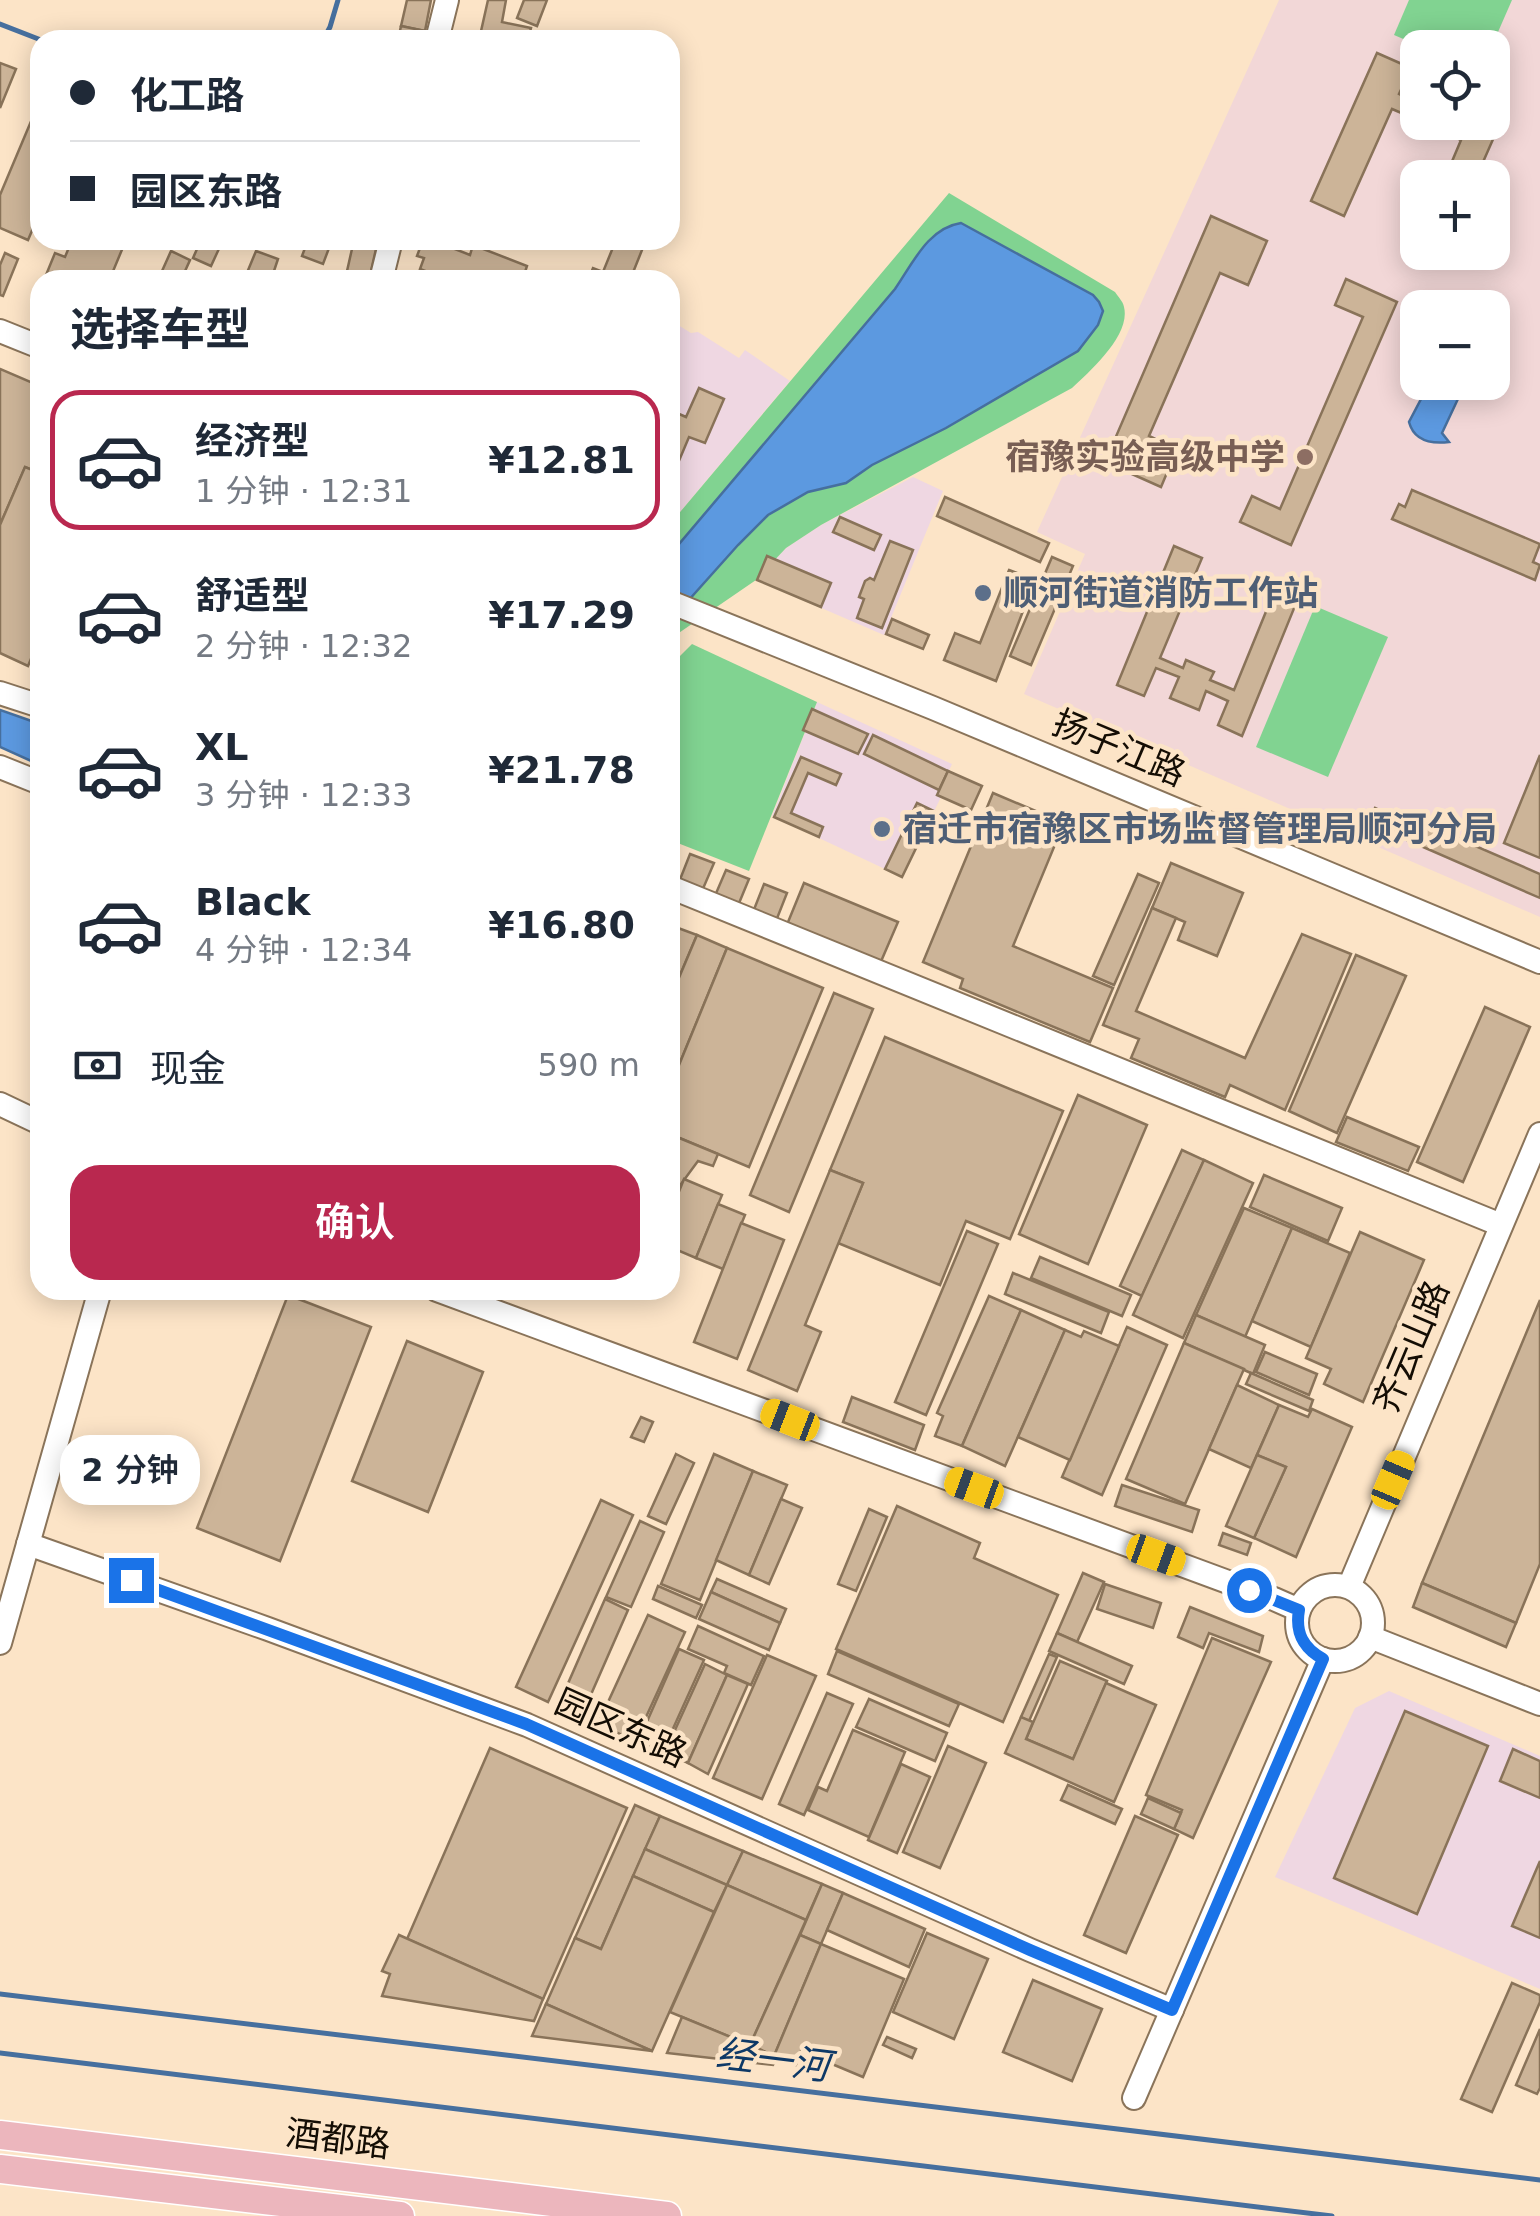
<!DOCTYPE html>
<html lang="zh">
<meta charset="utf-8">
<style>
:root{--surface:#fff;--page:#f6f6f7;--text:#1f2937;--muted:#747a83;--line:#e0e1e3;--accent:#b9284f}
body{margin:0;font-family:"DejaVu Sans","Noto Sans SC",sans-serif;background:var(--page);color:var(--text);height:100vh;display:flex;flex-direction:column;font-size:38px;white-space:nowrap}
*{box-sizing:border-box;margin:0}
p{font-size:32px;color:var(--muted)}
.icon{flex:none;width:55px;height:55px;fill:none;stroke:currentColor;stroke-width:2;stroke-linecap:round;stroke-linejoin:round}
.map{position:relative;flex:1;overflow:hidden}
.panel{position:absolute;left:30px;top:270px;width:650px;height:1030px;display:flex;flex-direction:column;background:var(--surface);border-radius:30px;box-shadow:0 5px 25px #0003}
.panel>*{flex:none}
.guide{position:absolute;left:30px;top:30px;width:650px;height:220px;border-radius:30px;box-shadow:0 5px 25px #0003;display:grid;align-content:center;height:220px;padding:0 40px;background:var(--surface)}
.controls{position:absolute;left:1400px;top:30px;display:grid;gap:20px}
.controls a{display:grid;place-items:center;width:110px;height:110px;border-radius:20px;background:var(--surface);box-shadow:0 5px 25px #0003;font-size:50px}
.end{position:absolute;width:45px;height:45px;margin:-22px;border:12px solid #1a73e8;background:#fff;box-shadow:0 0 0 5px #fff}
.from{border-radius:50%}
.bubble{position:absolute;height:70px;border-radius:30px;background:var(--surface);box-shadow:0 5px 25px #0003;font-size:32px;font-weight:600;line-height:70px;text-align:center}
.car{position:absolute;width:30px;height:60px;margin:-30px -15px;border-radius:12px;box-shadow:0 0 8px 2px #0007;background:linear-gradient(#f5c518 24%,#345 0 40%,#f5c518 0 76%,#345 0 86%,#f5c518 0)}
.guide b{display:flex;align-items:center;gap:35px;height:95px;font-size:38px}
.guide b+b{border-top:2px solid var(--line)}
.guide i{width:25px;height:25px;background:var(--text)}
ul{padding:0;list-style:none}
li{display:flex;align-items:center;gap:30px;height:140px;margin:0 20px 15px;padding:0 20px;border:5px solid transparent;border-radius:30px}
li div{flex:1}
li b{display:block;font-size:38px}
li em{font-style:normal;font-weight:600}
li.current{border-color:var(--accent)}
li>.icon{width:90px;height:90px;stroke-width:1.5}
h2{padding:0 40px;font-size:45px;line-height:120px}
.pay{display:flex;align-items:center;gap:25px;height:110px;padding:0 40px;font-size:38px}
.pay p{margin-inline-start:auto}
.cta{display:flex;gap:20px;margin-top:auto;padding:20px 40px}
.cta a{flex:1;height:115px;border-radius:30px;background:var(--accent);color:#fff;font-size:40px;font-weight:600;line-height:115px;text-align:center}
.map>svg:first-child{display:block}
.commercial{fill:#efd7e2}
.education{fill:#f2d7d7;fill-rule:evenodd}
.green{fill:#81d391}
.water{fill:#5c99e0;stroke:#466f9e;stroke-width:2.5}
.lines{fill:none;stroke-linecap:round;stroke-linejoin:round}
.stream{stroke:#466f9e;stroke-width:5}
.building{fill:#ccb498;stroke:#897359;stroke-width:2.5}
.minor-casing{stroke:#8a745a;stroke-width:26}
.major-casing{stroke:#fff;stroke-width:31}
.minor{stroke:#fff;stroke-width:22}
.major{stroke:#ecb6bd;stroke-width:28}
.route{stroke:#1a73e8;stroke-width:12}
.education-dot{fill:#8d6e63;stroke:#fce4c7;stroke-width:4}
.service-dot{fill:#5c6f8a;stroke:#fce4c7;stroke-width:4}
.labels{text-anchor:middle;stroke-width:9;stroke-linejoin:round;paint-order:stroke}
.education-label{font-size:35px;font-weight:bold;fill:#785e54;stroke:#fce4c7;text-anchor:end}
.service-label{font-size:35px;font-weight:bold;fill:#4e5e75;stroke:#fce4c7;text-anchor:start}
.street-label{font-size:35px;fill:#140d04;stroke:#fce4c7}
.water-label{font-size:38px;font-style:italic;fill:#0e3967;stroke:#fce4c7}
</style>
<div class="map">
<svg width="1540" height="2216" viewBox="0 0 1540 2216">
<rect width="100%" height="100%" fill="#fce4c7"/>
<!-- commercial -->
<g class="commercial">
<polygon points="670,320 691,333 698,332 739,358 745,350 790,381 670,524"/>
<polygon points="913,477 943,491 884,635 756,580 786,548 821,525"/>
<polygon points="817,702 952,764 938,794 941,797 902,877 772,816"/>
<polygon points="1389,1691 1540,1756 1540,1989 1275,1877 1355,1708"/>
</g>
<!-- education -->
<path class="education" d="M1279 0H1540V917L1024 694 1085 554 1037 532ZM1418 48H1492V122H1418ZM1418 178H1492V252H1418ZM1418 308H1492V382H1418Z"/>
<!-- green -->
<g class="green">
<polygon points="1409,0 1512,0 1491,48 1422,47 1394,35"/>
<path d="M949 193 1115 292C1118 297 1123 301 1124 307 1131 335 1090 371 1072 388L821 525 786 548 756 580 670 639V524Z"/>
<polygon points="1315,606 1388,637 1328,777 1256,747"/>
<polygon points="692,644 817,702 749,871 670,840 670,666"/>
</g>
<!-- water -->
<g class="water">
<path d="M961 223 1093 295 1099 302 1103 311 1098 325 1078 351 946 428 872 465 846 483 808 492 768 515 738 545 670 621V558L674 550 895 289C913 263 928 228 961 223Z"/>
<path d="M1430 382 1472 383 1464 386 1442 433 1449 442C1432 444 1414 441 1409 422Z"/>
<polygon points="0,710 40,724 40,765 0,747"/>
</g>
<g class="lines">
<!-- stream -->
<g class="stream">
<polyline points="0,24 41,40"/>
<polyline points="323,40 330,27 338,0"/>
<polyline points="0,1994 1540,2180"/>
<polyline points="0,2053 1332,2216"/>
</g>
</g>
<!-- building -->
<g class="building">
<polygon points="407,0 431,0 425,31 401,26"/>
<polygon points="488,0 506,0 502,22 531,28 528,40 503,36 502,40 479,40"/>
<polygon points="524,0 547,0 537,26 517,18"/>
<polygon points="401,26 425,31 423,40 398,40"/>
<polygon points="1377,53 1411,68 1399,94 1410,100 1418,84 1418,120 1392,109 1344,216 1311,201"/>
<polygon points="0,63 16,69 0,108"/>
<polygon points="40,100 40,212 28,240 0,228 0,195"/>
<polygon points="1492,107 1505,112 1476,178 1445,178 1461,140 1423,122 1492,122"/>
<polygon points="1211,216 1267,241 1248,285 1220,273 1149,436 1177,449 1161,487 1105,462"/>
<polygon points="72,240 126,240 111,276 120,280 44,280 55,253 65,257"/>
<polygon points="201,240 223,240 211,266 193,258"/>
<polygon points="308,240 332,240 323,264 302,256"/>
<polygon points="354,240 378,240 369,280 345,280"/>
<polygon points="423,240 432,240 470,255 473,245 527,266 525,272 545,280 448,280 420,269 424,258 417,256"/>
<polygon points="616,240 646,240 630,280 588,280 593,268 603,272"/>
<polygon points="171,251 190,260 181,280 158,280"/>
<polygon points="256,251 278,259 271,280 244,280"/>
<polygon points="5,253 18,259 3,296 0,295 0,265"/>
<polygon points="1346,279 1397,302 1291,545 1240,522 1252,496 1280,509 1363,317 1335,305"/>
<polygon points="0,369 40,386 40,473 25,467 0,525"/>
<polygon points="699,388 724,399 705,443 689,437 670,482 670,410 686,417"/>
<polygon points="25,467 40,473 40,637 28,666 0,653 0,525"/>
<polygon points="1412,490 1540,544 1533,562 1540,565 1535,580 1392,519 1399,504 1405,507"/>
<polygon points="945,497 1049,543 1040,562 937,516"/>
<polygon points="840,517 881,535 874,550 833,532"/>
<polygon points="890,541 913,550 882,628 857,618 864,599 859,597 865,581 870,578 874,580"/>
<polygon points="1174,546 1202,558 1160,658 1183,668 1186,660 1214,672 1210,680 1234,690 1274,592 1297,601 1242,736 1218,725 1228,701 1206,691 1199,710 1170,698 1179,677 1156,668 1144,696 1117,685"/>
<polygon points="767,556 831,583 821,607 757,580"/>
<polygon points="1052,557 1073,566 1031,665 1010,656"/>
<polygon points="1009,570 1035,580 996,681 944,660 955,633 980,643"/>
<polygon points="892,619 929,635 923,649 886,634"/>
<polygon points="812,709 868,734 858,754 803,730"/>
<polygon points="873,735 948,771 939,790 864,754"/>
<polygon points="1540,755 1540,858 1504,843"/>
<polygon points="801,757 841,774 836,785 808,773 791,813 823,827 819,837 774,817"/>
<polygon points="948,771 982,786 971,810 937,795"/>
<polygon points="993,793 1064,823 1013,946 1113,988 1090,1042 960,988 963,979 923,962"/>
<polygon points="917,803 934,811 902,877 885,869"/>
<polygon points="1375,808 1394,817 1386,833 1367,825"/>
<polygon points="1399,813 1540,874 1540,898 1391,833"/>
<polygon points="690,854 714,863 702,891 679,882"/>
<polygon points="1171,863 1243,893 1217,956 1178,940 1185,922 1152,908"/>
<polygon points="726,870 749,879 737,908 714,898"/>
<polygon points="1138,874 1159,883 1114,985 1093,976"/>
<polygon points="804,883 898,922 879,966 786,927"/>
<polygon points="764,884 787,893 776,921 753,912"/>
<polygon points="1152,908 1176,918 1136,1011 1245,1058 1302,934 1351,954 1285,1110 1230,1085 1225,1097 1131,1058 1139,1039 1103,1025"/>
<polygon points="670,925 697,935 670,999"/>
<polygon points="697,935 727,948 670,1087 670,999"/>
<polygon points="727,948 823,988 749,1167 670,1134 670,1087"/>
<polygon points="1356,955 1406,976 1337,1133 1289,1111"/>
<polygon points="834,993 873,1009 789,1212 750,1195"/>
<polygon points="1485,1007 1530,1027 1463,1182 1417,1162"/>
<polygon points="885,1037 1063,1111 1010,1239 966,1221 940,1285 838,1243 863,1183 830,1170"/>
<polygon points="1078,1095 1147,1125 1088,1264 1019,1234"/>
<polygon points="1347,1117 1419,1147 1408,1171 1336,1142"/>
<polygon points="672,1135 718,1154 713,1166 698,1161 670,1199 670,1138"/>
<polygon points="1182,1150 1204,1160 1142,1296 1120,1286"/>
<polygon points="1204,1160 1253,1183 1183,1338 1133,1315"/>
<polygon points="830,1170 863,1183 805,1325 821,1332 797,1391 748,1370"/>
<polygon points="1264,1175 1342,1208 1328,1241 1250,1207"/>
<polygon points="684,1179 722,1195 696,1258 670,1247 670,1214"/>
<polygon points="718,1204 745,1215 723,1269 696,1258"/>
<polygon points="1244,1208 1292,1228 1245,1337 1196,1315"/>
<polygon points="741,1223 784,1240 737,1359 694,1342"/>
<polygon points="1292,1228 1350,1253 1311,1347 1252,1321"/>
<polygon points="967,1231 998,1244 926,1415 895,1402"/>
<polygon points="1360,1232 1424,1260 1363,1402 1324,1384 1331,1369 1306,1358"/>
<polygon points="1040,1257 1131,1295 1122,1316 1031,1278"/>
<polygon points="1013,1273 1109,1312 1101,1333 1005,1294"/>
<polygon points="288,1295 371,1327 280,1561 197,1528"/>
<polygon points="989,1296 1021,1310 962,1446 935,1436 943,1416 937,1413"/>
<polygon points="1540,1300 1540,1564 1516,1623 1422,1583"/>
<polygon points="1021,1310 1065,1330 1005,1466 962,1446"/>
<polygon points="1196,1315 1265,1345 1253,1374 1184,1343"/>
<polygon points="1127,1327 1167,1345 1102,1495 1062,1477"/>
<polygon points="1065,1330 1081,1337 1084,1331 1119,1346 1070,1460 1018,1437"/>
<polygon points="407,1341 483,1372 428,1512 352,1481"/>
<polygon points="1184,1343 1244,1369 1185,1504 1126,1479"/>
<polygon points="1265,1352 1317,1374 1309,1395 1256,1372"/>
<polygon points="1251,1373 1313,1400 1309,1411 1246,1384"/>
<polygon points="1237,1385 1279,1405 1251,1468 1209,1449"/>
<polygon points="852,1397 924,1425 915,1450 843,1422"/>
<polygon points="1279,1405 1308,1417 1312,1409 1352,1427 1296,1557 1254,1538 1286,1467 1257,1455"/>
<polygon points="641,1417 653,1422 644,1442 631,1437"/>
<polygon points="676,1454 694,1463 666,1524 648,1516"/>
<polygon points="714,1454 753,1471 700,1600 661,1584"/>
<polygon points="1257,1455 1286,1467 1254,1538 1226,1526"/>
<polygon points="753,1471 787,1485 749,1575 716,1560"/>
<polygon points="1122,1485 1199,1510 1192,1532 1115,1506"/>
<polygon points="781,1499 802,1508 769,1584 749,1575"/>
<polygon points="601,1500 633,1515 548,1702 516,1687"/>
<polygon points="897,1506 980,1543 974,1558 1058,1595 1003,1722 836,1649"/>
<polygon points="869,1509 887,1517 856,1591 838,1584"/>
<polygon points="640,1521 664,1532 631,1607 606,1597"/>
<polygon points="1223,1533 1251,1543 1247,1555 1219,1545"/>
<polygon points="1083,1573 1104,1582 1077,1642 1057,1633"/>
<polygon points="717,1579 786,1609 780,1623 711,1592"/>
<polygon points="1422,1583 1516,1623 1506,1647 1413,1607"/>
<polygon points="1105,1584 1161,1603 1153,1628 1097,1609"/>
<polygon points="658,1586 702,1605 696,1618 653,1599"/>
<polygon points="711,1592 780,1623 769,1650 699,1619"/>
<polygon points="605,1599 628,1610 582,1715 559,1704"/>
<polygon points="1190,1607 1263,1636 1259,1652 1209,1633 1203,1648 1178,1637"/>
<polygon points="648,1615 685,1632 635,1741 598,1724"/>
<polygon points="698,1626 764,1656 751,1685 724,1673 727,1666 688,1649"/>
<polygon points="1057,1633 1132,1666 1124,1684 1049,1651"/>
<polygon points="1212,1638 1271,1662 1193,1838 1174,1829 1182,1810 1146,1795"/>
<polygon points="679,1649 704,1660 662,1753 638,1742"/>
<polygon points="837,1651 959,1704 949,1726 828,1674"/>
<polygon points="1049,1654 1057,1657 1029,1721 1021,1717"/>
<polygon points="767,1655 816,1676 762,1799 713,1778"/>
<polygon points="1060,1661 1107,1681 1073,1759 1026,1739"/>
<polygon points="705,1664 727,1675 688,1763 665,1752"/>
<polygon points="727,1675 748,1684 708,1774 688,1763"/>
<polygon points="1106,1683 1156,1705 1114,1802 1005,1753 1021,1717 1033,1722 1026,1739 1073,1759"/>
<polygon points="827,1693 853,1704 804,1815 779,1804"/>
<polygon points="869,1699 947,1733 935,1761 856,1727"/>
<polygon points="1405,1711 1488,1746 1417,1914 1334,1878"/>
<polygon points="853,1730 905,1752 869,1837 808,1810 818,1787 827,1791"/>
<polygon points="948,1746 986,1763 940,1868 903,1852"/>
<polygon points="490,1748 627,1808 543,1999 407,1939"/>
<polygon points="1513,1749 1540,1761 1540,1798 1500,1781"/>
<polygon points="901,1764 930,1777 897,1853 868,1840"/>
<polygon points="1068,1785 1122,1809 1115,1824 1061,1800"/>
<polygon points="1148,1798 1181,1813 1174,1829 1141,1814"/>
<polygon points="635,1805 660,1816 601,1949 575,1938"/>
<polygon points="660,1816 743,1851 727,1885 645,1849"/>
<polygon points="1135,1816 1178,1835 1126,1953 1084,1935"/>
<polygon points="645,1849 727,1885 714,1912 633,1876"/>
<polygon points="743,1851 822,1884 806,1920 727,1885"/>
<polygon points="1540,1861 1540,1938 1512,1926"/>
<polygon points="633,1876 714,1912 652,2051 546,2004 575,1938 601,1949"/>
<polygon points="822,1884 843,1893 821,1944 800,1935"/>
<polygon points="727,1885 806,1920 750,2045 670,2012"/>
<polygon points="843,1893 925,1929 909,1967 827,1930"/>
<polygon points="927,1933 988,1959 954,2039 893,2012"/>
<polygon points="399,1935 543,1999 534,2021 382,1996 390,1974 382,1971"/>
<polygon points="800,1935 821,1944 774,2056 750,2045"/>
<polygon points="821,1944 904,1979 863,2077 801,2051 796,2065 774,2056"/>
<polygon points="1033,1980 1102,2009 1072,2081 1003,2052"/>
<polygon points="1512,1983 1540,1995 1540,2002 1492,2112 1461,2099"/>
<polygon points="546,2004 652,2051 532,2036"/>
<polygon points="682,2017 750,2045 777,2057 773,2065 667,2053"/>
<polygon points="1540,2029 1540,2088 1537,2094 1516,2085"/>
<polygon points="887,2037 916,2049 912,2058 883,2045"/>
</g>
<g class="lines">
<defs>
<g id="minor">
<polyline points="437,40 447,0"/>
<polyline points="381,280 391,240"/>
<polyline points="0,331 40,347"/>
<polyline points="670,602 933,708 1540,962"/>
<polyline points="0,693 40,706"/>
<polyline points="0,767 40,783"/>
<polyline points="670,887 1501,1225"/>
<polyline points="0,1104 40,1123"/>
<polyline points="437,1290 1274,1599 1299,1610"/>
<polyline points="28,1544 268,1629 527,1725 1030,1950 1172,2010"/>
<circle cx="1335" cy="1623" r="38"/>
<polyline points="1349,1587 1540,1134"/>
<polyline points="1370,1637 1540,1704"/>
<polyline points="0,1643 100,1290"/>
<polyline points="1134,2098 1323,1659"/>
</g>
<g id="major">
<polyline points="0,2135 667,2216"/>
<polyline points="0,2169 400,2216"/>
</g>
</defs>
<!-- minor casing -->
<use href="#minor" class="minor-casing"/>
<!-- major casing -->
<use href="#major" class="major-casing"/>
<!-- minor -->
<use href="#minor" class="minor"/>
<!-- major -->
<use href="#major" class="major"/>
</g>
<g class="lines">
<!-- route -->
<path class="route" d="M131 1580 526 1724 1030 1950 1172 2010 1323 1659C1303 1648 1295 1633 1299 1610L1249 1590"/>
</g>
<!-- markers -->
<circle class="education-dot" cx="1305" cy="457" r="10"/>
<g class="service-dot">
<circle cx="983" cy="593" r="10"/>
<circle cx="882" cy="829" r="10"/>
</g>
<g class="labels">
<!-- education labels -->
<g class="education-label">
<text x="1285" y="469">宿豫实验高级中学</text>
</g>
<!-- service labels -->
<g class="service-label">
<text x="1003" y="605">顺河街道消防工作站</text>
<text x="902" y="841">宿迁市宿豫区市场监督管理局顺河分局</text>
</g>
<!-- street labels -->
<g class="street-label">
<text transform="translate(1119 748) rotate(23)" y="12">扬子江路</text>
<text transform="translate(1411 1347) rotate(-67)" y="12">齐云山路</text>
<text transform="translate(621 1728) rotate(24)" y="12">园区东路</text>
<text transform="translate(338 2139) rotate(7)" y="12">酒都路</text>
</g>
<!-- water labels -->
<g class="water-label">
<text transform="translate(773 2060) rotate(7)" y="13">经一河</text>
</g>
</g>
</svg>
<div class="controls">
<a><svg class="icon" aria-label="locate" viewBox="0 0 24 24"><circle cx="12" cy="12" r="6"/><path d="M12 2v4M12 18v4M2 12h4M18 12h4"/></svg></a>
<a>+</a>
<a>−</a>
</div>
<i class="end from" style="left:1249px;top:1590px"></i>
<i class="end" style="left:131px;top:1580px"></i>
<div class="bubble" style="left:60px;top:1435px;width:140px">2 分钟</div>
<i class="car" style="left:790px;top:1420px;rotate:291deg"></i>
<i class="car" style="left:1393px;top:1480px;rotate:23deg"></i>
<i class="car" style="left:974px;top:1488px;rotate:290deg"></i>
<i class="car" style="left:1156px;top:1555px;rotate:110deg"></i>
<div class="guide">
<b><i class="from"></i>化工路</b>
<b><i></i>园区东路</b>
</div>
<section class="panel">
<h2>选择车型</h2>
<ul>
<li class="current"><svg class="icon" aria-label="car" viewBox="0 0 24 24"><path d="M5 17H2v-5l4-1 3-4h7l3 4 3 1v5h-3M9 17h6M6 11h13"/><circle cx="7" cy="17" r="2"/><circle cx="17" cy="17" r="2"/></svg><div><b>经济型</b><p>1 分钟 · 12:31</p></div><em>¥12.81</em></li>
<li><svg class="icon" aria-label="car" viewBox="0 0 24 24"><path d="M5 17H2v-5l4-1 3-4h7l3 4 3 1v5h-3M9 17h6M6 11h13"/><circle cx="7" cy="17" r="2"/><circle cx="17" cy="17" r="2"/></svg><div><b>舒适型</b><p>2 分钟 · 12:32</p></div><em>¥17.29</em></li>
<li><svg class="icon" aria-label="car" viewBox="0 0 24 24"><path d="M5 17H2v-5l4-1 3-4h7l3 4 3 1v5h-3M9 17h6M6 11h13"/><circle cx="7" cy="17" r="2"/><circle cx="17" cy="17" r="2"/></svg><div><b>XL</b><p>3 分钟 · 12:33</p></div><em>¥21.78</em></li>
<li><svg class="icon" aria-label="car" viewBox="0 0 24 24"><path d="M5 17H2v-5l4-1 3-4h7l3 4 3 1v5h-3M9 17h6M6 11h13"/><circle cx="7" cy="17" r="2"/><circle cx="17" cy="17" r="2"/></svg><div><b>Black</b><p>4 分钟 · 12:34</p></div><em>¥16.80</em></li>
</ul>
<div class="pay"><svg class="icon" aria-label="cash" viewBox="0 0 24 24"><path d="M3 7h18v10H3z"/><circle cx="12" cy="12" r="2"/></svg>现金<p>590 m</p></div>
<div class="cta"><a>确认</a></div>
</section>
</div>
